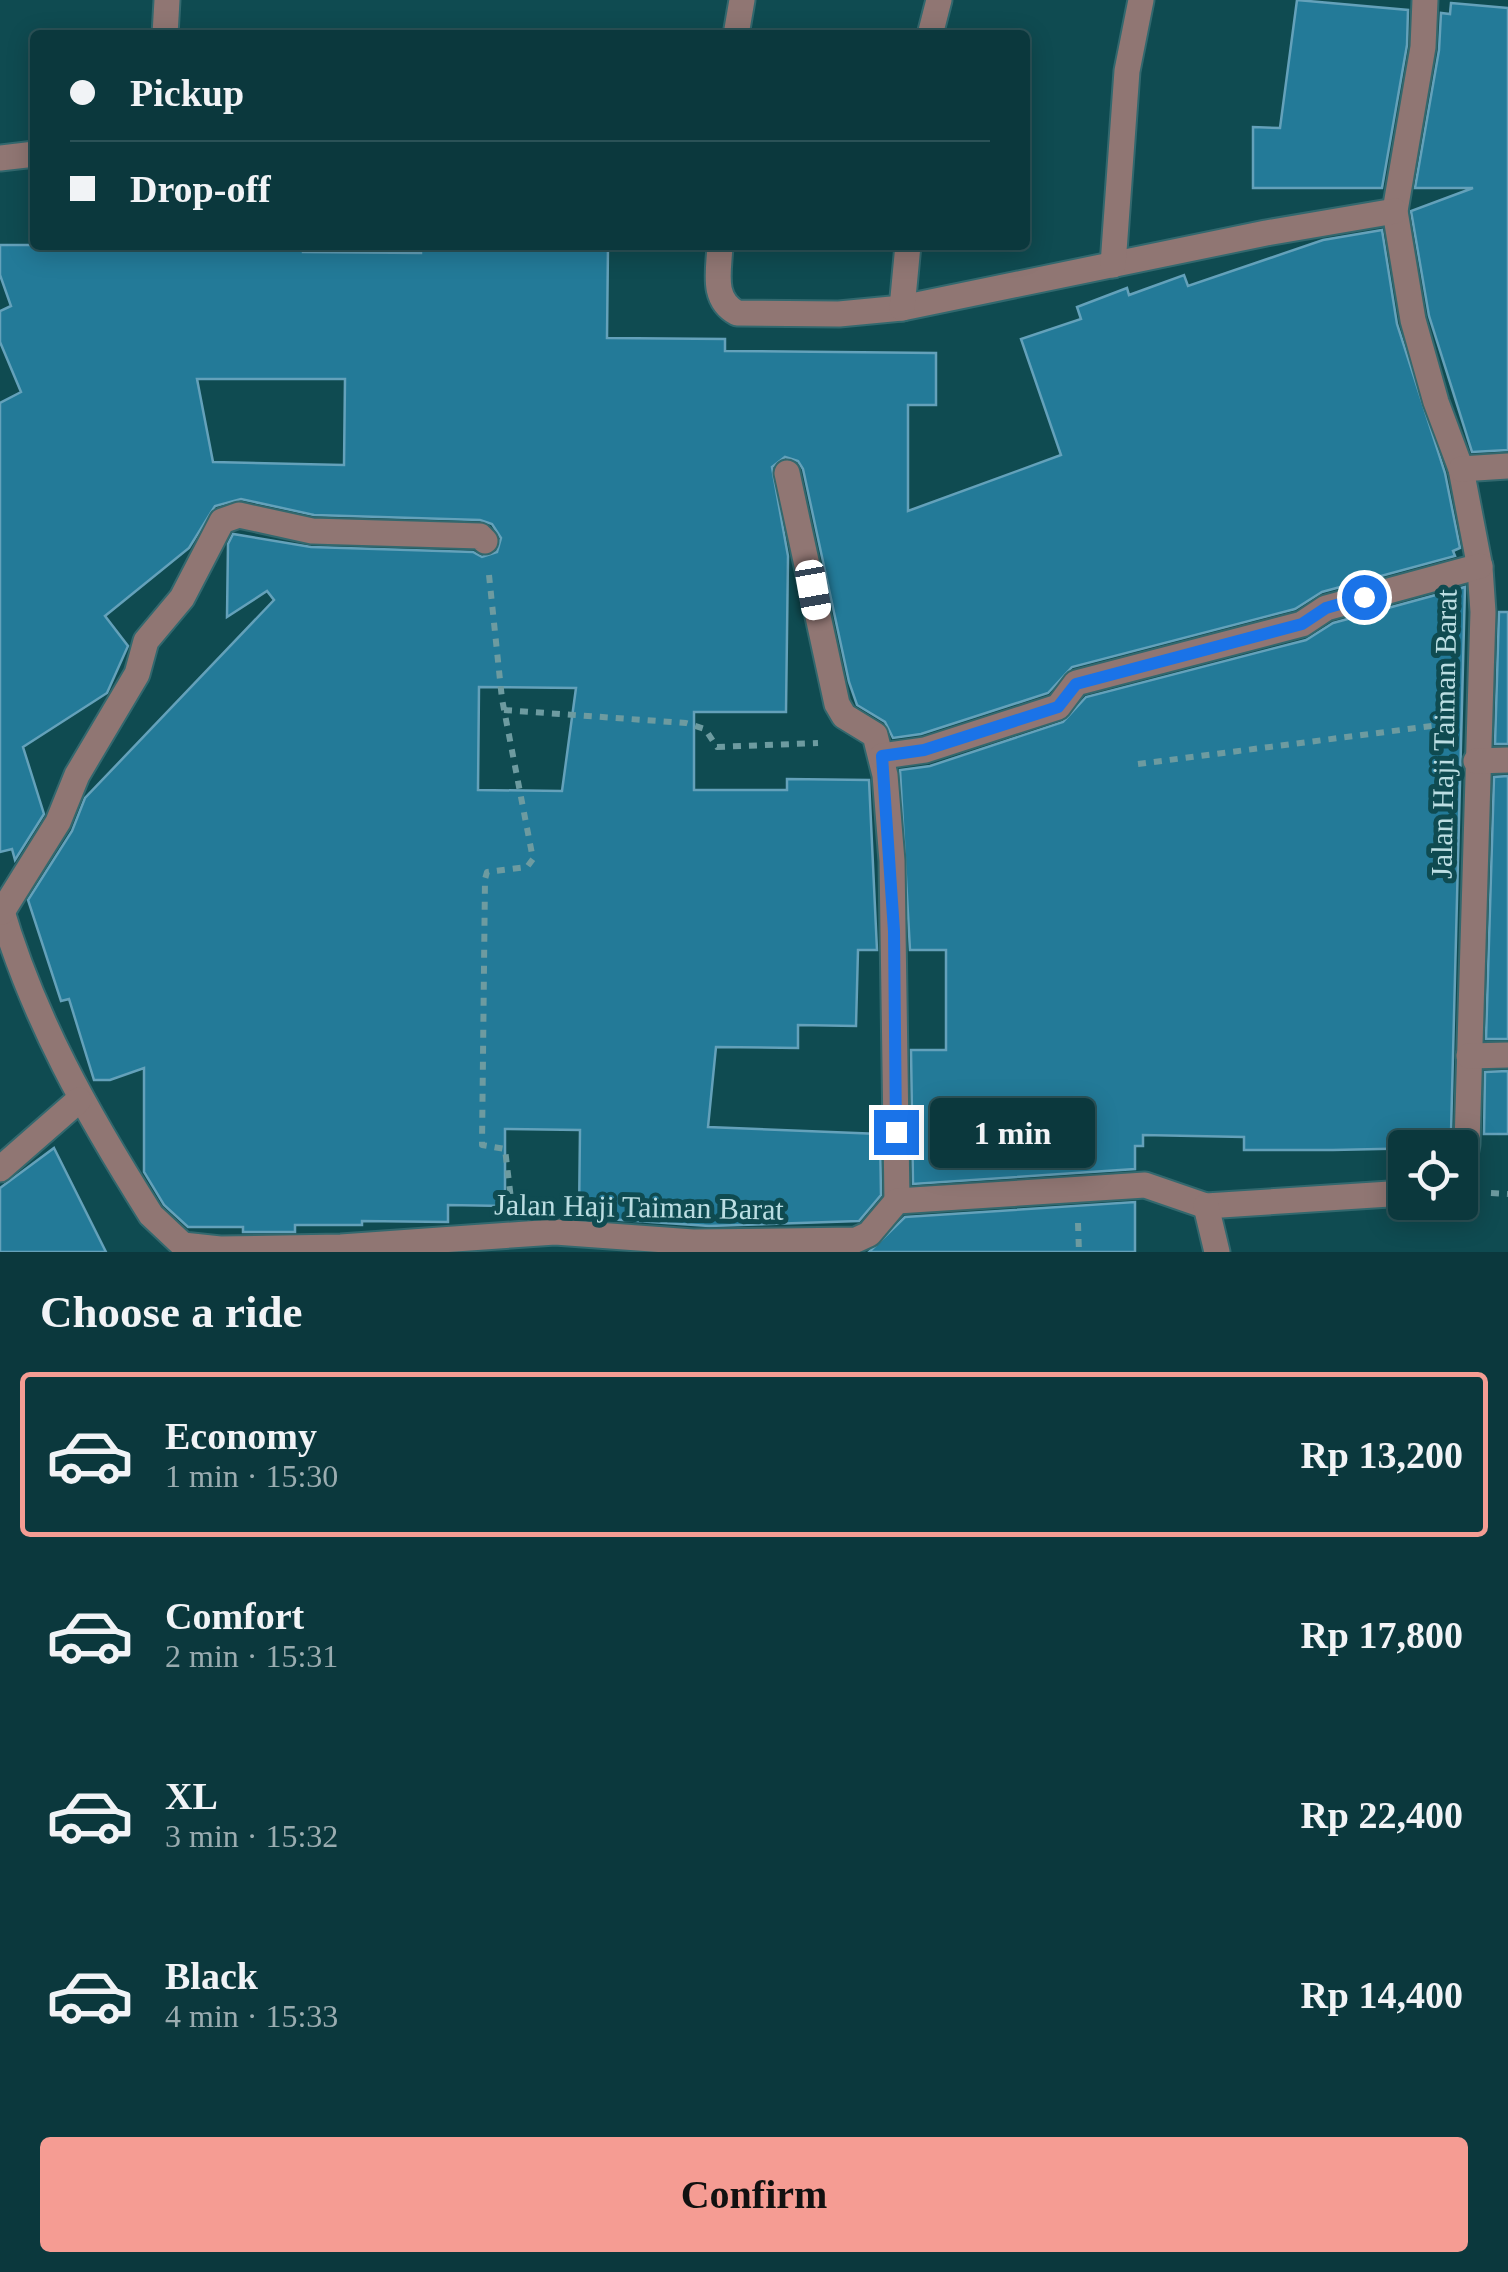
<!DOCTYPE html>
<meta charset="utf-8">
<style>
:root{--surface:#0b383d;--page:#143f44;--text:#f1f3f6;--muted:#9aacb0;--line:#2b5257;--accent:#f59c93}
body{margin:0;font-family:Georgia,serif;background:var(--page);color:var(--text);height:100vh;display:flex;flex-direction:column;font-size:38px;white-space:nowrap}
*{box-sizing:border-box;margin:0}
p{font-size:32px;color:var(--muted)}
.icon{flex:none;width:55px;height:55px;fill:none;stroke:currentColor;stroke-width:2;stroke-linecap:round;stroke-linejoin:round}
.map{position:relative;height:1252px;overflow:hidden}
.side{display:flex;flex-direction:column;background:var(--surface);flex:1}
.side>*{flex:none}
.top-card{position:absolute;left:30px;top:30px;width:1000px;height:220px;border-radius:10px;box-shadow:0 5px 25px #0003,0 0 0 2px var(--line);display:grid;align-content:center;height:220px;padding:0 40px;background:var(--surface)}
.fabs{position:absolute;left:1388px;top:1130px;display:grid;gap:20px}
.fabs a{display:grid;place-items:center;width:90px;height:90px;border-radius:10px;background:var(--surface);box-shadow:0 5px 25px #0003,0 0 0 2px var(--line);font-size:50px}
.end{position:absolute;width:45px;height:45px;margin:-22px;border:12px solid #1a73e8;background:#fff;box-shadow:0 0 0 5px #fff}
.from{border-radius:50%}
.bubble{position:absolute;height:70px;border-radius:10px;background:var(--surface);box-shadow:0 5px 25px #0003,0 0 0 2px var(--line);font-size:32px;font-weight:700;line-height:70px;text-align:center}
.car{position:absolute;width:30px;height:60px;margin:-30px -15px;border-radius:12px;box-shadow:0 0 8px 2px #0007;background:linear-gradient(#fff 24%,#345 0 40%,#fff 0 76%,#345 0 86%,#fff 0)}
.top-card b{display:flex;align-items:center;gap:35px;height:95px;font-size:38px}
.top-card b+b{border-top:2px solid var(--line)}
.top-card i{width:25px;height:25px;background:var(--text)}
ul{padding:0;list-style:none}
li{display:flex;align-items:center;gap:30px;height:165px;margin:0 20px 15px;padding:0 20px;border:5px solid transparent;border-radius:10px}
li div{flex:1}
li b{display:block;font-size:38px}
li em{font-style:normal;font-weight:700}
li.selected{border-color:var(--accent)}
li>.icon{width:90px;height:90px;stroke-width:1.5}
h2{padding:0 40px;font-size:45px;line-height:120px}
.button{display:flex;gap:20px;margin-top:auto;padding:20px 40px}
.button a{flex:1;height:115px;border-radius:10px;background:var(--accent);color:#111;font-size:40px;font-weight:700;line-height:115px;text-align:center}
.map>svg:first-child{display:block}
.building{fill:#237a98;stroke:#64a1ba;stroke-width:2.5;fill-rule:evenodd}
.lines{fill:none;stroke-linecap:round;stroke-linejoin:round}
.minor-casing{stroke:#32686e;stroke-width:29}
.path{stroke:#6d9ba0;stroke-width:6;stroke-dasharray:8 8;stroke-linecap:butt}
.minor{stroke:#907673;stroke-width:25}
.route{stroke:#1a73e8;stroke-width:12}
.labels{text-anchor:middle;stroke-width:10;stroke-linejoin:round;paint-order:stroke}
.street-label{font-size:30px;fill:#bcdee3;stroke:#0f4b51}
</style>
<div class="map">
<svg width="1508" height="1252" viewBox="0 0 1508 1252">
<rect width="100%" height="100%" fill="#0f4b51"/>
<!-- building -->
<g class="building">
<polygon points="1297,0 1408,10 1407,45 1382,188 1253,188 1253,127 1280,128"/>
<polygon points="1451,3 1508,8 1508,450 1472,452 1429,316 1411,211 1473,188 1415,188 1439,50 1441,13 1450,14"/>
<path d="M1382 230 1397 324 1445 473 1460 548 1453 551 1455 556 1322 592 1295 609 1072 667 1048 693 921 734 893 738 885 722 857 705 849 682 803 469 798 461 785 457 772 467 788 556 786 712H694V790H787V779L869 780 877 950H858L856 1026 798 1025V1048L716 1047 708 1127 880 1134 881 1195 859 1221 709 1226 579 1217 580 1130 505 1129V1206L448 1205V1222L362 1221V1225H295V1232H243V1227H188L164 1205 144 1172V1068L110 1080H94L69 999 61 1001 28 900 72 831 85 798 274 600 267 591 227 617 228 544 233 534 311 547 473 552 482 557 497 552 501 538 492 524 480 520 314 515 241 499 215 506 189 548 105 616 128 646 107 693 23 747 44 814 15 860 12 849 0 852V403L21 392 0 342V311L11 306 0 275V245H303V252L421 253V245H608L607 338 725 339V351L936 353V405H908V511L1061 455 1021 339 1081 319 1077 307 1127 288 1129 295 1184 275 1188 286 1323 240ZM197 379H345L344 465 213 462ZM479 687 576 688 562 791 478 790Z"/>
<polygon points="1465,587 1451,1133 1425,1133 1425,1148 1333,1150 1244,1150 1244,1137 1143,1135 1143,1146 1135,1146 1135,1169 913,1184 911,1050 946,1050 946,950 910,950 900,770 930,766 1063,722 1086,697 1306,640 1333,623"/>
<polygon points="1499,612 1508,612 1508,744 1495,744"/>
<polygon points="1508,776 1508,1039 1486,1039 1494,777"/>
<polygon points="1508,1071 1508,1134 1484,1134 1485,1072"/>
<polygon points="54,1148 106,1252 0,1252 0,1188"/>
<polygon points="1135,1202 1135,1252 869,1252 905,1217"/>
</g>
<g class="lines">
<defs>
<g id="minor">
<polyline points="1425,0 1423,47 1395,211 1413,320 1436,402 1461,469 1480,568 1483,612 1467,1144 1460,1182"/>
<polyline points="165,35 167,0"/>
<polyline points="736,35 742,0"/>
<polyline points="930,35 939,0"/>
<polyline points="0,158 35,154"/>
<path d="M720 245C719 271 711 299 737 313L839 314 902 308 1266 233 1395 211"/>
<polyline points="1113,265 1127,71 1141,0"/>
<polyline points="902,308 908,245"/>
<polyline points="1461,469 1508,466"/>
<polyline points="787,473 837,704 844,716 875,735 885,775 892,861 897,1201"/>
<polyline points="882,756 925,750 1058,707 1076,683 1302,624 1326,608 1480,566"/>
<polyline points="1476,761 1508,760"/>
<path d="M0 905C33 1019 88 1115 151 1215L183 1245 220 1249 341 1247 555 1232 693 1242 856 1240 869 1234 897 1201 1145 1185 1206 1206 1405 1193"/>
<polyline points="2,912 58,822 77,775 137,674 146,641 182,598 222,521 239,515 312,531 480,536 485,541"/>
<polyline points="1469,1056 1508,1055"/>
<polyline points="0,1169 79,1100"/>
<polyline points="1206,1206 1217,1252"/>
</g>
</defs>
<!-- minor casing -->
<use href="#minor" class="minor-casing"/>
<!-- path -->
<g class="path">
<polyline points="489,575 502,699 533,859 527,867 487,872 485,879 482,1145 505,1149 511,1199"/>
<polyline points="504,710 686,723 705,729 717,747 818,743"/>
<polyline points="1138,764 1447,724"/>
<polyline points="1491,1193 1508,1194"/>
<polyline points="1078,1223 1079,1252"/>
</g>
<!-- minor -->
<use href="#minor" class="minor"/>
</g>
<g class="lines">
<!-- route -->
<polyline class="route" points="896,1132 894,931 882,756 924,750 1058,707 1076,684 1302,624 1326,608 1364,597"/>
</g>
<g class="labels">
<!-- street labels -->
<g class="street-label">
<text transform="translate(1444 734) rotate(-89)" y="10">Jalan Haji Taiman Barat</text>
<text transform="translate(639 1207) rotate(1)" y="10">Jalan Haji Taiman Barat</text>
</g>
</g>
</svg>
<div class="fabs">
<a><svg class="icon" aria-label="locate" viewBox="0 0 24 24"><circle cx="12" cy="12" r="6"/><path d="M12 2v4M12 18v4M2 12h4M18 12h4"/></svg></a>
</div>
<i class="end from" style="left:1364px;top:597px"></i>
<i class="end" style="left:896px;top:1132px"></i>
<div class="bubble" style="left:930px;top:1098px;width:165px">1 min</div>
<i class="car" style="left:813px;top:590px;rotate:170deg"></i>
<div class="top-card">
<b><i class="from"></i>Pickup</b>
<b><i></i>Drop-off</b>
</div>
</div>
<section class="side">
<h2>Choose a ride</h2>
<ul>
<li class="selected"><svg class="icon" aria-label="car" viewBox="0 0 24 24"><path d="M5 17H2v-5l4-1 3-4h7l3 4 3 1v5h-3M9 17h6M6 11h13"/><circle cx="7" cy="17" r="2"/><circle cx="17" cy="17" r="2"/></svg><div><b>Economy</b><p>1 min · 15:30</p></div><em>Rp 13,200</em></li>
<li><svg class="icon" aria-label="car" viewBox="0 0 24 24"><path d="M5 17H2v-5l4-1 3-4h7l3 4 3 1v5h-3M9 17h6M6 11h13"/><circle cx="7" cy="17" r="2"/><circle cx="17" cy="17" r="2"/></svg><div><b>Comfort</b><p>2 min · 15:31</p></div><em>Rp 17,800</em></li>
<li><svg class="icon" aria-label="car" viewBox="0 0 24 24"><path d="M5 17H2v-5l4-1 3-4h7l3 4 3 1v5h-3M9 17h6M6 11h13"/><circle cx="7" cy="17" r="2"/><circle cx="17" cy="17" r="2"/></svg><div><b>XL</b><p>3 min · 15:32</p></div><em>Rp 22,400</em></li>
<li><svg class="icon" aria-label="car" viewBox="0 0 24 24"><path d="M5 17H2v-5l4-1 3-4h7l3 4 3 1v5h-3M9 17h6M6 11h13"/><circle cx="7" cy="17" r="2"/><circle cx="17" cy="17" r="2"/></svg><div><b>Black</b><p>4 min · 15:33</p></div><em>Rp 14,400</em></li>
</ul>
<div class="button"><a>Confirm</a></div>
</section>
